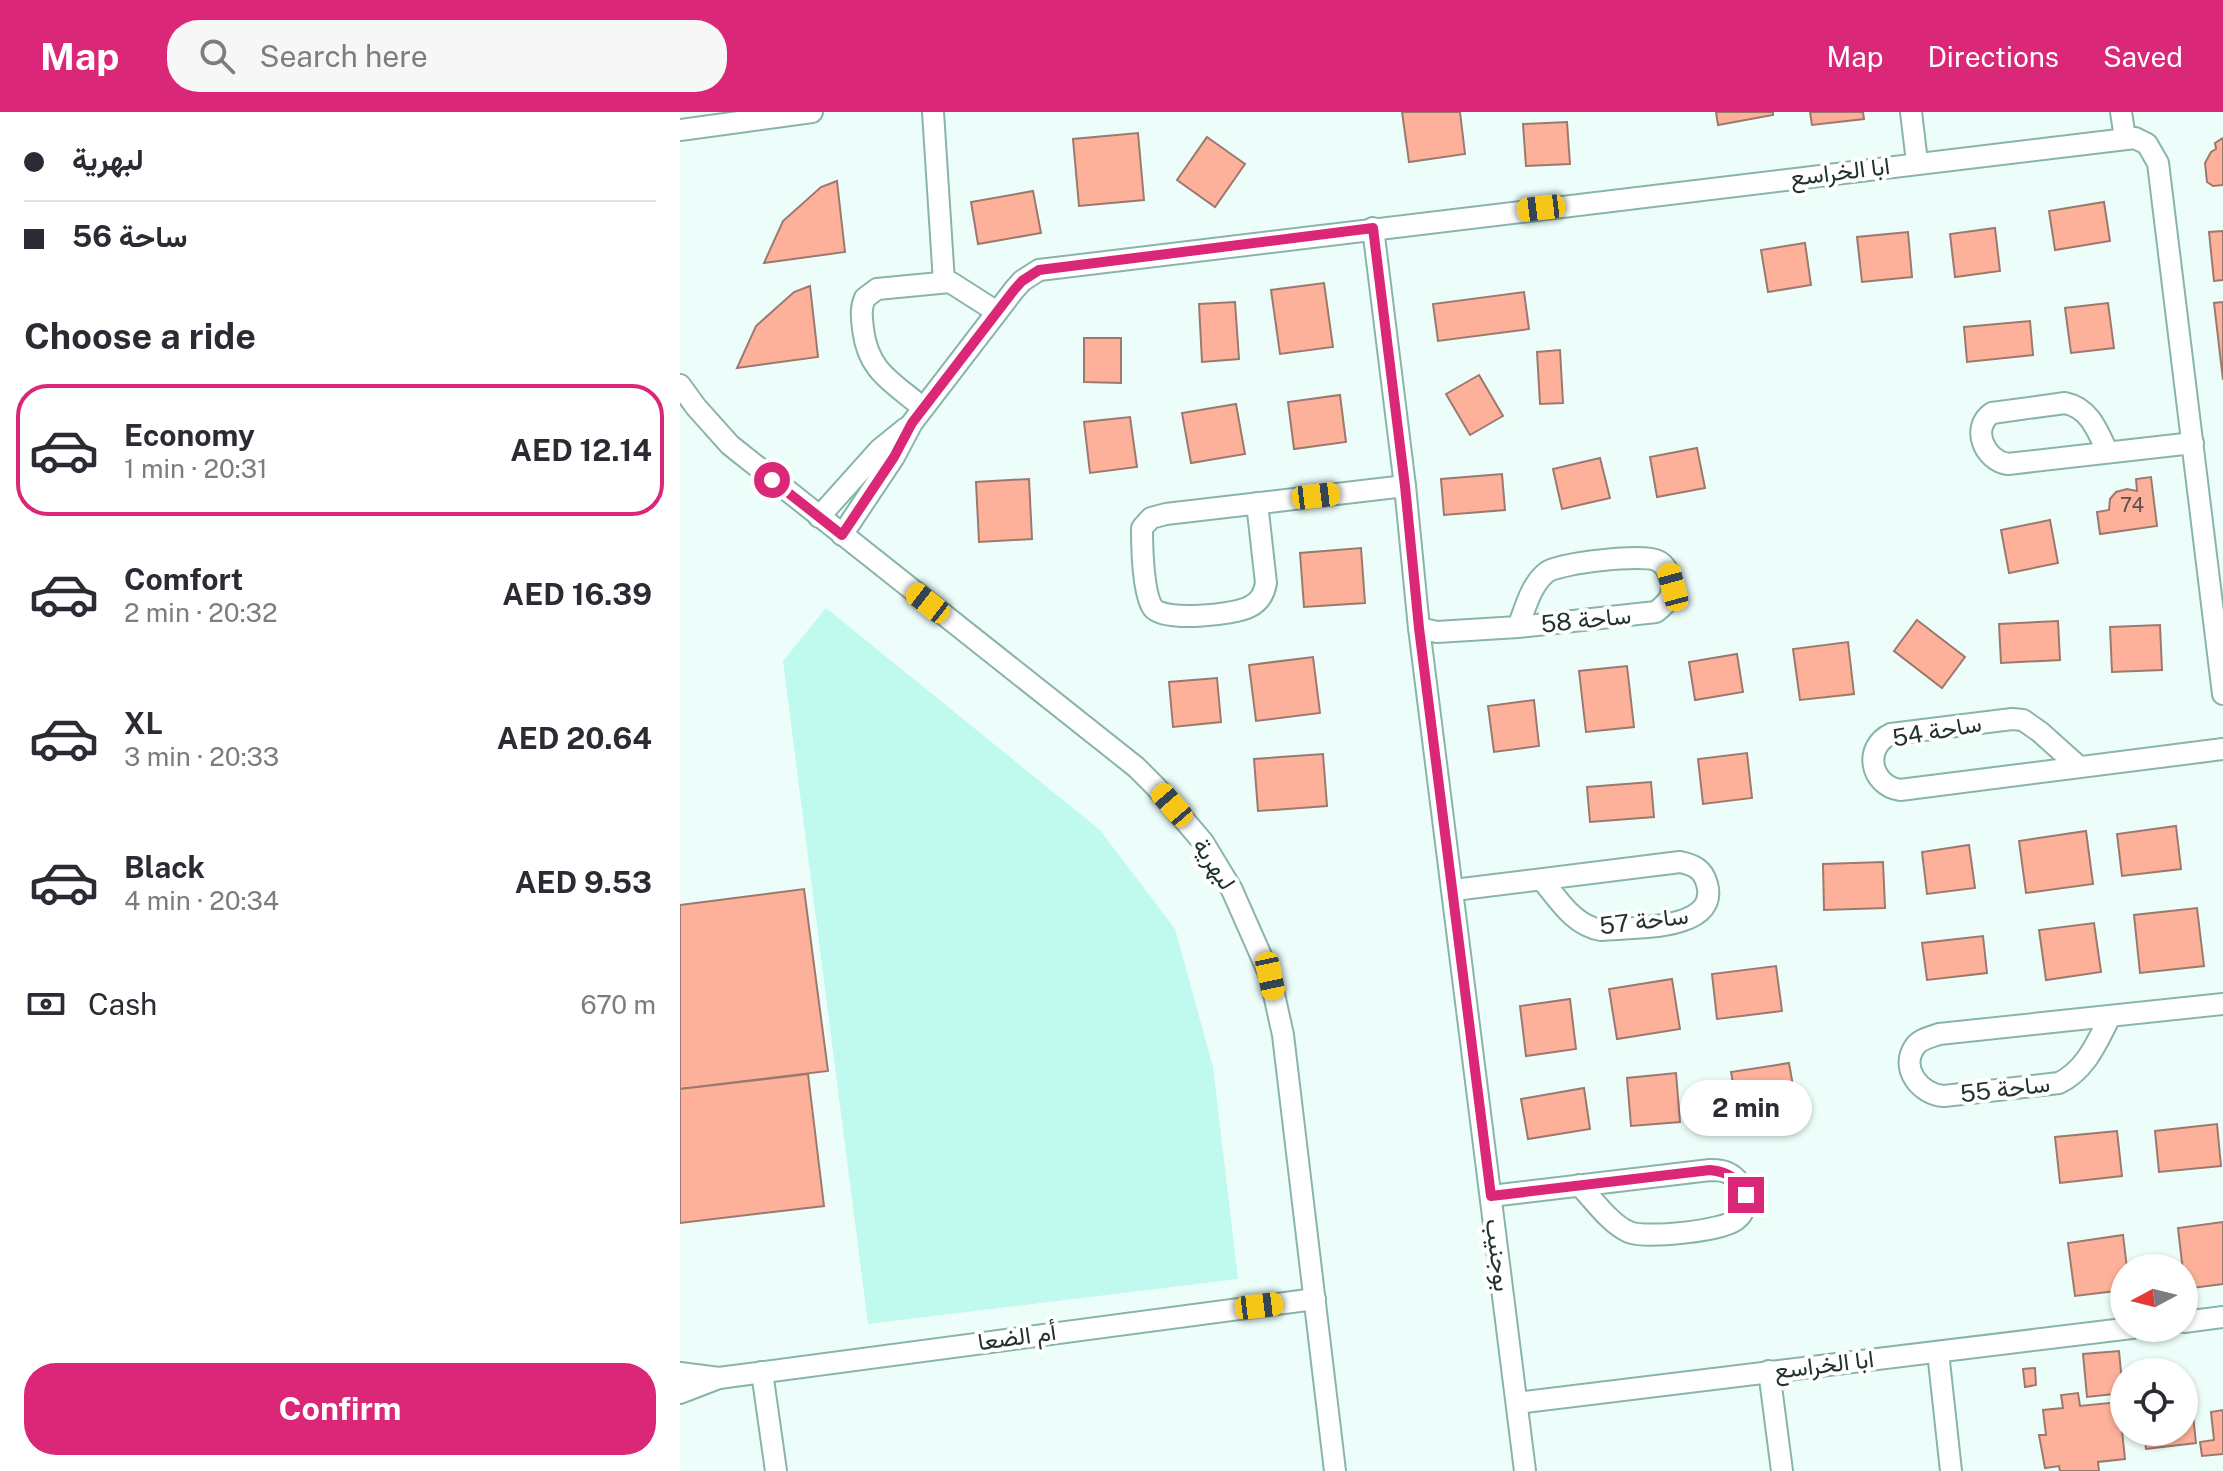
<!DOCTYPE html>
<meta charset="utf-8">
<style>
:root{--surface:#fff;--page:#f7f7f7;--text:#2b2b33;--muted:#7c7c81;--line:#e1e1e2;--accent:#db2777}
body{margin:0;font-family:"Public Sans",Vazirmatn,sans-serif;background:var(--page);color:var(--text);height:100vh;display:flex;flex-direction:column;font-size:30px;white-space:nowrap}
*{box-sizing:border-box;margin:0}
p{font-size:26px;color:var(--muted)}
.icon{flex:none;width:44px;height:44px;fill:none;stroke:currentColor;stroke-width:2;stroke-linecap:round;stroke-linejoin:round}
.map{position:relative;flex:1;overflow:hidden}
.sheet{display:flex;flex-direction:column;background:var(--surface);width:680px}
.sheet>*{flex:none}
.hud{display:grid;align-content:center;height:176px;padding:0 24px;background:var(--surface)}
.needle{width:52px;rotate:263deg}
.controls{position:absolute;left:1430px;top:1142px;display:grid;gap:16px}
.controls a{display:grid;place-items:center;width:88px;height:88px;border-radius:50%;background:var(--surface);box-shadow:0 2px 6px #0004;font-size:40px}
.end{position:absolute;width:36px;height:36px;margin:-18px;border:10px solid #db2777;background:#fff;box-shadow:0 0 0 4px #fff}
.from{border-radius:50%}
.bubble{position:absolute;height:56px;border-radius:28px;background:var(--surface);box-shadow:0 2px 6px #0004;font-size:26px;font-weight:700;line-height:56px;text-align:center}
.car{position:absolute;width:24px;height:48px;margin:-24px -12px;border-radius:10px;box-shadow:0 0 6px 2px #0007;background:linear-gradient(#f5c518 24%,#345 0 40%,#f5c518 0 76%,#345 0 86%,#f5c518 0)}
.hud b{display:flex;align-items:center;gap:28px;height:76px;font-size:30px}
.hud b+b{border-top:2px solid var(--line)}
.hud i{width:20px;height:20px;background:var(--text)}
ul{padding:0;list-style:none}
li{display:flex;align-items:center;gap:24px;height:132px;margin:0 16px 12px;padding:0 8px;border:4px solid transparent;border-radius:32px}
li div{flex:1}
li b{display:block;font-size:30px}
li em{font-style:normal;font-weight:700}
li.current{border-color:var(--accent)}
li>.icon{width:72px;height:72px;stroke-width:1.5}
h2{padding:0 24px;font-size:36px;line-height:96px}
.pay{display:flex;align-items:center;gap:20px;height:88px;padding:0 24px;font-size:30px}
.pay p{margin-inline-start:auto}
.button{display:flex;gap:16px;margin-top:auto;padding:16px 24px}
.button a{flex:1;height:92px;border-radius:32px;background:var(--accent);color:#fff;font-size:32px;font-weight:700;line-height:92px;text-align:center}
header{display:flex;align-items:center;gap:48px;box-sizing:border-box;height:112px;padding:0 40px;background:var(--accent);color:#fff}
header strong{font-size:38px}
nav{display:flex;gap:44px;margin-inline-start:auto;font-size:28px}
.search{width:560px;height:72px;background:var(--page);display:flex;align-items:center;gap:20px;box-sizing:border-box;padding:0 28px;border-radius:32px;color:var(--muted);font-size:30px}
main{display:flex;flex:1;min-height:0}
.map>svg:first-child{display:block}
.green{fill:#c0f9ee}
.building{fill:#feb19a;stroke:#9c796e;stroke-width:2}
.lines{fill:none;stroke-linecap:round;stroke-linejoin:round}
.street-casing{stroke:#89b4ab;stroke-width:24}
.street{stroke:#fff;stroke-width:20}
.route{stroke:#db2777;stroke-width:10}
.labels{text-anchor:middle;stroke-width:8;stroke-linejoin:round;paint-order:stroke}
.number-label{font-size:20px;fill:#58524a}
.street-label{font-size:24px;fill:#21322f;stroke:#fff}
</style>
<header>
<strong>Map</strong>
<div class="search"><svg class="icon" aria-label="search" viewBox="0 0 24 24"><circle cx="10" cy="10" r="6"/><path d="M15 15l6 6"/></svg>Search here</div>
<nav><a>Map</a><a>Directions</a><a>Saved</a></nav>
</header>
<main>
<section class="sheet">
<div class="hud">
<b><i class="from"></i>لبهرية</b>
<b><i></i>ساحة 56</b>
</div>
<h2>Choose a ride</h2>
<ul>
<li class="current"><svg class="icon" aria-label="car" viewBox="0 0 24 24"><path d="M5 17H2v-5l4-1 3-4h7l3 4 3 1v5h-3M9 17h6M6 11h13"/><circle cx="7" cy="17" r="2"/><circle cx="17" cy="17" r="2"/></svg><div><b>Economy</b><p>1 min · 20:31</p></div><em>AED 12.14</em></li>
<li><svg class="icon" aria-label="car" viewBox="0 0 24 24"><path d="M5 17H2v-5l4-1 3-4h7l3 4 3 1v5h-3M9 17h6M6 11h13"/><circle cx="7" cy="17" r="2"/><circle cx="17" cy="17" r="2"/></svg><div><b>Comfort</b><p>2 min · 20:32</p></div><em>AED 16.39</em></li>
<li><svg class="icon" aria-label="car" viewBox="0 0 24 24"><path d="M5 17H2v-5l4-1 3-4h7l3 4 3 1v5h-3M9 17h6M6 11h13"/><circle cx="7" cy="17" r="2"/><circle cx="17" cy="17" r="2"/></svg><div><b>XL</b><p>3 min · 20:33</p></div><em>AED 20.64</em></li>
<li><svg class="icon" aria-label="car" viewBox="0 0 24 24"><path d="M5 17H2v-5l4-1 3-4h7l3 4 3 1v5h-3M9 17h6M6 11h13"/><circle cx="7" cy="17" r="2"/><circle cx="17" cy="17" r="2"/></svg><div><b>Black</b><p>4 min · 20:34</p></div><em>AED 9.53</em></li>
</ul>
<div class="pay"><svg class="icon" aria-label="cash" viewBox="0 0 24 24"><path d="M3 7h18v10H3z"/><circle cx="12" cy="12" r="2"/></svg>Cash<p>670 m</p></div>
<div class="button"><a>Confirm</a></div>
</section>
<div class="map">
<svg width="1543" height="1359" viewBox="0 0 1543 1359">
<rect width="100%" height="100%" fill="#edfefa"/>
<!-- green -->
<polygon class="green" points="146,496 420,718 495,817 533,955 558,1167 188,1212 103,549"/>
<!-- building -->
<g class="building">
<polygon points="722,0 780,0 785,42 729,50"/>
<polygon points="1036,0 1093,0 1093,3 1038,13"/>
<polygon points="1130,0 1183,0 1184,7 1132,13"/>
<polygon points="887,10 890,52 846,54 843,12"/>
<polygon points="458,21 464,88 399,94 393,27"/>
<polygon points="527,25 565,52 535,95 497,68"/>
<polygon points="1543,26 1543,73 1533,74 1527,70 1525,51 1531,40 1536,37 1535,31"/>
<polygon points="157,69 165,140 84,151 103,109 141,75"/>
<polygon points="353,79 361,121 298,132 291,90"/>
<polygon points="1424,90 1430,129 1375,138 1369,99"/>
<polygon points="1315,116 1320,159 1275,165 1270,122"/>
<polygon points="1543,119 1543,168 1534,169 1529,120"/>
<polygon points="1228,120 1232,165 1182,170 1177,125"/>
<polygon points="1125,131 1131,173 1088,180 1081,138"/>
<polygon points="644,171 653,235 600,242 591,178"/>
<polygon points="130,174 138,245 57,256 76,214 114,180"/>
<polygon points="844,180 849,217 758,229 753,192"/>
<polygon points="555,190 559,247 522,250 519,192"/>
<polygon points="1543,190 1543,268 1534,191"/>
<polygon points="1428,191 1434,236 1391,241 1385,196"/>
<polygon points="1350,209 1353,243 1287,250 1284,215"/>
<polygon points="404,226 441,226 441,271 404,270"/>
<polygon points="880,238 883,291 860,292 857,240"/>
<polygon points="799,263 823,304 790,323 766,282"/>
<polygon points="660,283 666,330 614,337 608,290"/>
<polygon points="556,292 565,342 511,351 502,301"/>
<polygon points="450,305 457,355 410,361 404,310"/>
<polygon points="1017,336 1025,376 977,385 970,345"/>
<polygon points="920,346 930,386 882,397 873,357"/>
<polygon points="822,362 825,398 764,403 761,367"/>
<polygon points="1471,365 1477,414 1420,422 1417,400 1429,398 1430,387 1436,380 1447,377 1457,379 1456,367"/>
<polygon points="349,367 352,427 299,430 296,370"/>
<polygon points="1370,408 1378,451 1329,461 1321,418"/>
<polygon points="681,436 685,491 624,495 620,441"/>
<polygon points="1237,508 1285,545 1262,576 1214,539"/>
<polygon points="1378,509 1380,548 1321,551 1319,512"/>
<polygon points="1480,513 1482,558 1432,560 1430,515"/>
<polygon points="1168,530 1174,582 1120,588 1113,537"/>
<polygon points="1057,542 1063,580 1015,588 1009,550"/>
<polygon points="633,545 640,601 576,609 569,553"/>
<polygon points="947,554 954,615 906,620 899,559"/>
<polygon points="537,566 541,610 493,615 489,570"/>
<polygon points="854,588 859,634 814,640 808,594"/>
<polygon points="1067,641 1072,686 1023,692 1018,647"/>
<polygon points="643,642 647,694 578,699 574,647"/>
<polygon points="971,670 974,705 910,710 907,675"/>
<polygon points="1496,714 1501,757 1442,764 1437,722"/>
<polygon points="1406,719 1413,772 1346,781 1339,729"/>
<polygon points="1289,733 1295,776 1247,782 1242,740"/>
<polygon points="1203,750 1205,796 1144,798 1143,752"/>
<polygon points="124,777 148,959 0,977 0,793"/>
<polygon points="1517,796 1524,854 1460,861 1454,803"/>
<polygon points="1414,811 1421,860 1366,868 1359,818"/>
<polygon points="1303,824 1307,861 1247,868 1242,831"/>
<polygon points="1096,854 1102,899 1037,907 1032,862"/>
<polygon points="992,867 1000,917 937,927 929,877"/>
<polygon points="890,887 896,937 846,944 840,894"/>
<polygon points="1109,951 1117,997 1059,1006 1051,960"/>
<polygon points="996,961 1000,1010 951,1014 947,966"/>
<polygon points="128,962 144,1094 0,1111 0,977"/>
<polygon points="904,976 910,1017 848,1027 841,987"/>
<polygon points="1537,1012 1541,1054 1479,1060 1475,1019"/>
<polygon points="1437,1019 1442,1064 1380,1071 1375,1025"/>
<polygon points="1543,1110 1543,1172 1505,1177 1498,1116"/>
<polygon points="1443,1123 1447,1156 1444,1156 1444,1178 1395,1184 1388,1131"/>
<polygon points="1439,1239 1443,1281 1407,1285 1403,1242"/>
<polygon points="1355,1256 1356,1273 1345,1275 1343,1257"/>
<polygon points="1398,1281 1400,1294 1439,1290 1445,1347 1418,1350 1419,1359 1380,1359 1379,1354 1365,1356 1359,1323 1366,1323 1363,1298 1383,1296 1381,1283"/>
<polygon points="1504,1284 1511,1284 1516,1331 1466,1337 1464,1320 1504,1320"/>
<polygon points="1543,1298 1543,1342 1522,1344 1520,1330 1534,1328 1531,1300"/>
</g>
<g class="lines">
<defs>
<g id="street">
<polyline points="253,0 264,170"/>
<polyline points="1231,0 1237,50"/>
<polyline points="1441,0 1445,26"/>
<polyline points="0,18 132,0"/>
<polyline points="693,116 725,374 739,516 845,1359"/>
<polyline points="0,273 16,295 50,333 456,655 476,675 523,730 552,778 590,864 603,923 655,1359"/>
<path d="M243 296C213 270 188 260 183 217 182 206 180 197 185 186L197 177 270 170 317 200"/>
<path d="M1427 339C1417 317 1409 296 1385 291L1312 301C1290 316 1305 349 1328 352L1513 331"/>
<path d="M577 391 586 471C584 482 580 490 569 495 554 503 484 510 473 496 463 482 462 434 462 416L471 406 486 402 725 374"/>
<polyline points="139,405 200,337 226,316"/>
<polyline points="162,423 214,345 232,311 334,178 342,169 359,158 1455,26 1467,32 1478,51 1543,582"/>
<path d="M739 516 757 520 838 515 976 500C986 492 995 484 991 469 989 461 986 453 978 449 965 441 880 451 867 460 851 472 845 497 838 515"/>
<path d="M1398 654 1360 620 1343 608 1332 607 1211 622C1183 635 1190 673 1220 678L1543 637"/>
<path d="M774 778 1000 750C1014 753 1023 757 1027 772 1040 820 951 815 921 818 894 814 879 788 862 768"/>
<path d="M1430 905C1417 930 1406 958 1379 971L1264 984C1241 983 1218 956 1236 933 1241 927 1251 925 1259 922L1543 892"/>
<path d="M811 1084 1030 1058C1036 1058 1043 1058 1048 1061 1065 1069 1072 1095 1057 1107 1045 1119 965 1127 949 1120 930 1112 913 1087 899 1073"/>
<polyline points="1504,1210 1543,1205"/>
<polyline points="1258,1240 1271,1359"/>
<polyline points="1089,1259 1102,1359"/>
<polyline points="82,1260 96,1359"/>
<polyline points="0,1261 39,1266"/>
<polyline points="0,1281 39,1266 635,1187"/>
<polyline points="837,1291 1452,1216"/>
</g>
</defs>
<!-- street casing -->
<use href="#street" class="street-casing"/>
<!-- street -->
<use href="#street" class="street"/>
</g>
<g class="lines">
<!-- route -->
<path class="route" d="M92 368 162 423 214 345 232 311 334 178 342 169 359 158 693 116 725 374 739 516 811 1084 1030 1058C1049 1060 1057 1066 1066 1083"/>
</g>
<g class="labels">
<!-- number labels -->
<g class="number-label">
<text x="1452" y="400">74</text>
</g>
<!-- street labels -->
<g class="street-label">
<text transform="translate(1160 60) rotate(-7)" y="8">ابا الخراسع</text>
<text transform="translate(906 508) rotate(-6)" y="8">ساحة 58</text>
<text transform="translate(1257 619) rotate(-10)" y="8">ساحة 54</text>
<text transform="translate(534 752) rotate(57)" y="8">لبهرية</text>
<text transform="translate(964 809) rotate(-7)" y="8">ساحة 57</text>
<text transform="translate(1325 977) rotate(-7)" y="8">ساحة 55</text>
<text transform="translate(818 1143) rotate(83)" y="8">بوجنيب</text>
<text transform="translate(337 1225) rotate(-8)" y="8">أم الضعا</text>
<text transform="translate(1144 1253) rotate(-7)" y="8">ابا الخراسع</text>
</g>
</g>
</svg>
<div class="controls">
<a><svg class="needle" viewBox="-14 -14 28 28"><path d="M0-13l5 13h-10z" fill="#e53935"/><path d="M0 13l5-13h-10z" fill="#7c7c81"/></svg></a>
<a><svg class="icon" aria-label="locate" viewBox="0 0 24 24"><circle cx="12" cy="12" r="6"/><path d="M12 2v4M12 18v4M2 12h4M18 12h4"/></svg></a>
</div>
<i class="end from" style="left:92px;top:368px"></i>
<i class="end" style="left:1066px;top:1083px"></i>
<div class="bubble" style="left:1000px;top:968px;width:132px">2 min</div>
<i class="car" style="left:861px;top:96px;rotate:263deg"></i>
<i class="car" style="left:636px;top:384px;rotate:83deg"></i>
<i class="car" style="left:993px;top:475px;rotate:345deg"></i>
<i class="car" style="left:248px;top:491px;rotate:308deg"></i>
<i class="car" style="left:492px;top:693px;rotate:319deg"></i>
<i class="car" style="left:590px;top:864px;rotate:168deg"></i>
<i class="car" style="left:579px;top:1194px;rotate:83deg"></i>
</div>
</main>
